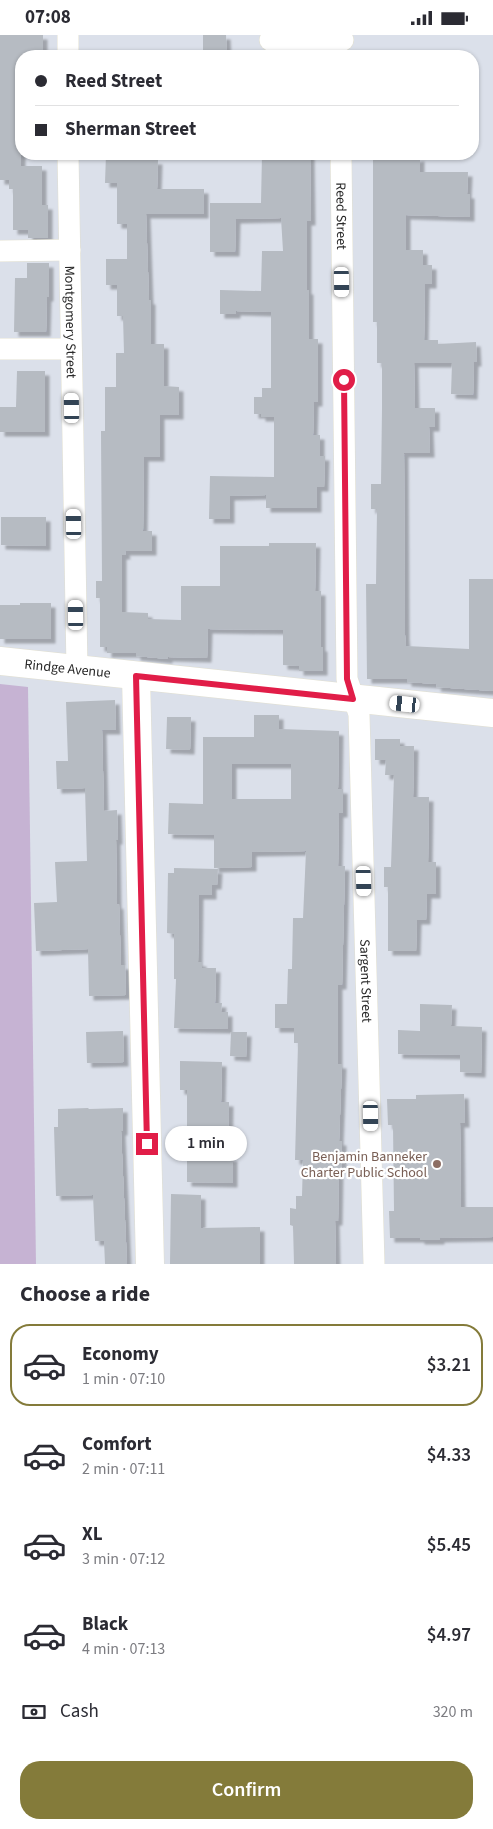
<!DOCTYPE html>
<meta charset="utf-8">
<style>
:root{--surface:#fff;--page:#f2f2f3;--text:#2b2b33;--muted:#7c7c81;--line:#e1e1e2;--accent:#847b3a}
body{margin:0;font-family:"Source Sans 3",sans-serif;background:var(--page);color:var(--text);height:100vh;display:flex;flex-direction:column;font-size:19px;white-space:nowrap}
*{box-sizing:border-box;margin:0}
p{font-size:16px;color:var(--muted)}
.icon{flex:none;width:28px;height:28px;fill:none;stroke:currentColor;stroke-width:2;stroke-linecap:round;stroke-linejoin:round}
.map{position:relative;height:1229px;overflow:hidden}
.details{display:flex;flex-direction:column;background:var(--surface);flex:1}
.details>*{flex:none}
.banner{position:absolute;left:15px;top:15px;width:464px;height:110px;border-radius:20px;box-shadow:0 1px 4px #0004;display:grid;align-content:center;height:110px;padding:0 20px;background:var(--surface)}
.end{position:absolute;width:22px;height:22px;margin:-11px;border:6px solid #e11d48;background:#fff;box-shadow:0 0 0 2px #fff}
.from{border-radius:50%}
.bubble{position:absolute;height:35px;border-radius:18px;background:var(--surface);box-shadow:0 1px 4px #0004;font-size:16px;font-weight:600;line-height:35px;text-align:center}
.car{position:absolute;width:15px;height:30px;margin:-15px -8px;border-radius:6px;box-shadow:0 0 4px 1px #0007;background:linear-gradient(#fff 24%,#345 0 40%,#fff 0 76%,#345 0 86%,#fff 0)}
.banner b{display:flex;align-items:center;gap:18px;height:48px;font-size:19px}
.banner b+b{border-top:1px solid var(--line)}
.banner i{width:12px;height:12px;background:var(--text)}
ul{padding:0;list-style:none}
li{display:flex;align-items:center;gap:15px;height:82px;margin:0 10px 8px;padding:0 10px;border:2px solid transparent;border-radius:20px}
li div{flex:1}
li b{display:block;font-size:19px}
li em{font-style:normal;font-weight:600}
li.on{border-color:var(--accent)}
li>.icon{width:45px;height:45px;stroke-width:1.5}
h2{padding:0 20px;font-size:22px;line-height:60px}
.pay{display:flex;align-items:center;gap:12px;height:55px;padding:0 20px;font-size:19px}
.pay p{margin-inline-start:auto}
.cta{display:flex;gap:10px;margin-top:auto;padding:10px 20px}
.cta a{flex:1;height:58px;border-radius:20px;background:var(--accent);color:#fff;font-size:20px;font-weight:600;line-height:58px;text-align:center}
.status{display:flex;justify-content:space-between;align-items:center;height:35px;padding:0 25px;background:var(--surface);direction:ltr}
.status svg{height:14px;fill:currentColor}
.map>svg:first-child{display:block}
.cemetery{fill:#c6b3d3}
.building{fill:#b6bbc2;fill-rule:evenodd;filter:url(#shadow)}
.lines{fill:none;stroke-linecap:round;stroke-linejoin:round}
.minor-casing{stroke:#e1dfd0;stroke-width:22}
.tertiary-casing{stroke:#e1dfd0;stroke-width:29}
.minor{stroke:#fff;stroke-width:21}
.tertiary{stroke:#fff;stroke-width:28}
.route{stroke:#e11d48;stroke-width:6}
.education-dot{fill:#8d6e63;stroke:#fff;stroke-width:2}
.labels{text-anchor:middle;stroke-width:4.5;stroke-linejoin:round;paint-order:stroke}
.street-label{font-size:14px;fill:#282828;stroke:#fff}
.education-label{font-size:14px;fill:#785e54;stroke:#fff;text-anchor:end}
</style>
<div class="status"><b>07:08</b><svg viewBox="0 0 49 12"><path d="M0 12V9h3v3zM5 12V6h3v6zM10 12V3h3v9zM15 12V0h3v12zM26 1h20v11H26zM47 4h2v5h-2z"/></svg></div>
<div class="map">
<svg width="493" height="1229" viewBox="0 0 493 1229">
<defs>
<filter id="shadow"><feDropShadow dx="4.5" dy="4.5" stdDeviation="1" flood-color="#0004"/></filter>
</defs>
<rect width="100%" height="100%" fill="#dbe0ea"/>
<!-- cemetery -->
<polygon class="cemetery" points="0,649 28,652 36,1229 0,1229"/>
<!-- building -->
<g class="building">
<polygon points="0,0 43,0 43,20 21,20 21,131 42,131 42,170 48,170 48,203 28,203 28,195 13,195 13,154 9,154 9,145 0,145"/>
<polygon points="203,0 226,0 227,21 203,21"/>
<polygon points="106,119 138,119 138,125 158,125 157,154 204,154 204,179 146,179 149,265 151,265 151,309 164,309 164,351 179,352 179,380 160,380 160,422 144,422 143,496 152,496 152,516 125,516 126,520 122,520 122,577 148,578 148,584 181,585 181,551 220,551 220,511 269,511 269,508 316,508 315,556 321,556 321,612 323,612 323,636 299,636 299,631 283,630 283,595 208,594 207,623 168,622 168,624 136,621 136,618 107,618 107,612 100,612 100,563 96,563 96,546 102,546 101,396 105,396 105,352 116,352 116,318 124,318 123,281 117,281 117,250 106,250 106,224 127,224 127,189 117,189 117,148 105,148"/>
<polygon points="262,119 310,119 311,186 307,186 307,255 309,255 309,304 318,304 318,367 314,367 313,400 320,400 320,421 325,421 324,452 317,452 317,473 266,473 266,460 230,461 230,484 209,484 210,441 274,442 274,382 261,382 261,379 254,379 254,362 262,362 262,353 271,353 271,277 236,276 236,279 220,279 220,255 261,256 262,216 283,216 281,183 236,184 235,217 210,217 210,168 261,168"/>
<polygon points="373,119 413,119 413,123 420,122 420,137 468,137 467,159 470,159 470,182 406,180 406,215 423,215 423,230 432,230 432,249 425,249 424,305 438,305 438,309 476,307 477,327 474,327 473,360 451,359 452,328 414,328 415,373 435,373 435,392 429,392 430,418 404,418 405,600 406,611 469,614 469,544 493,544 493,656 436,652 437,649 407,647 407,644 367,644 366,549 376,549 377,474 371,474 371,449 381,449 382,373 382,328 377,328 377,287 373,287"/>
<polygon points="27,228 49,228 49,262 47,262 46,297 14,297 15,243 27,243"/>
<polygon points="17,336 45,336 45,397 0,397 0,372 16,372"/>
<polygon points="1,482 46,482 46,511 1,510"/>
<polygon points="20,568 51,568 51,604 0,604 0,570 20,570"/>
<polygon points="115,665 116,695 102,695 104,776 117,775 118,805 116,805 117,870 119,869 121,930 125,930 126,960 89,961 88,914 36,916 34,868 57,867 55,827 87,826 85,753 57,754 56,726 68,726 66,667"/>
<path d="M254 680H279V694L339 696 338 754H343V778H339L338 831H345L342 950H338V1029H342L339 1106H342V1133H339L338 1186H335L336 1229H294L293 1191 290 1190V1173L296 1174V1161H302L303 1125H295L298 1008H294V993H275V969H287L288 934H292L293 883H303L306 816 252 817V832L214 833V800L168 799 169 768 203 769V702H254ZM232 729H291V764H232Z"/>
<polygon points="167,682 191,682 190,715 166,714"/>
<polygon points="375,704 400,704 400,711 414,711 413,762 429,762 428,827 436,827 436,859 427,859 426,885 417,885 416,916 388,916 388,852 384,852 384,832 391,832 394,740 385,740 386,725 375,725"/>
<polygon points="174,833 218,834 217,850 212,850 212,860 199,860 198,927 202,927 202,933 216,933 215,968 222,968 221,977 228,977 228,994 174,993 176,944 174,944 174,899 167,898 168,838 174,838"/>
<polygon points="420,969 452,970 451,991 482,992 481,1038 460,1037 460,1020 398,1019 398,995 420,996"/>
<polygon points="123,996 124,1027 87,1028 86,997"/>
<polygon points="231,997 247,997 246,1022 230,1021"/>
<polygon points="180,1026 222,1027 221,1067 229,1067 228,1122 233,1122 233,1148 187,1147 187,1055 180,1055"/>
<polygon points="464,1059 465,1088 460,1088 461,1172 493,1172 493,1202 440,1203 440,1205 420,1205 420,1203 390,1203 389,1176 394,1176 393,1090 388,1090 387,1064 416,1064 416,1060"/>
<polygon points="88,1073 89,1074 123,1073 123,1096 121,1096 127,1229 105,1229 104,1206 95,1206 93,1160 56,1161 54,1092 58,1092 58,1074"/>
<polygon points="171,1159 201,1160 201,1193 260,1192 260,1229 170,1229"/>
</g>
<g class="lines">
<defs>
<g id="minor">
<polyline points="68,0 68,21"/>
<polyline points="270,5 343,5"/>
<path id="s1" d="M68 119 77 634"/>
<path id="s2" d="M341 119 347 644 359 679 374 1229"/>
<polyline points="0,216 70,215"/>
<polyline points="0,314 71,314"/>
</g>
<g id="tertiary">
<path id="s3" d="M0 626 493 678"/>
<polyline points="136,641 150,1229"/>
</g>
</defs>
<!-- minor casing -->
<use href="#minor" class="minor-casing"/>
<!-- tertiary casing -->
<use href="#tertiary" class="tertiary-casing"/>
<!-- minor -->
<use href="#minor" class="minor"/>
<!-- tertiary -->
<use href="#tertiary" class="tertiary"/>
</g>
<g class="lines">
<!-- route -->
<polyline class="route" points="147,1109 136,641 353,664 347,644 344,345"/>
</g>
<!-- markers -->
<circle class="education-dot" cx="437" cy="1129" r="5"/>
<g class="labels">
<!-- street labels -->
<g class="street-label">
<text dy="5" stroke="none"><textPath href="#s2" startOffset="62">Reed Street</textPath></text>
<text dy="5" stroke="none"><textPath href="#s1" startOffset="168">Montgomery Street</textPath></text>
<text dy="5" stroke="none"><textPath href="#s3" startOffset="68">Rindge Avenue</textPath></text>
<text dy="5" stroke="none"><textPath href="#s2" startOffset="829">Sargent Street</textPath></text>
</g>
<!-- education labels -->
<g class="education-label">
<text x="427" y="1126">Benjamin Banneker<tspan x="427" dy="16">Charter Public School</tspan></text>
</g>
</g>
</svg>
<i class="end from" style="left:344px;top:345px"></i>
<i class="end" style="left:147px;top:1109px"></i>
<div class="bubble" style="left:165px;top:1091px;width:82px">1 min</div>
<i class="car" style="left:342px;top:247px;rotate:179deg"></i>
<i class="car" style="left:72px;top:373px;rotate:359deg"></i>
<i class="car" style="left:74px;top:489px;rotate:359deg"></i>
<i class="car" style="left:76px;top:580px;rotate:359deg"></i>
<i class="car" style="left:405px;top:669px;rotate:276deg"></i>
<i class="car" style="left:364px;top:846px;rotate:178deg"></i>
<i class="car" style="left:371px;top:1081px;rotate:179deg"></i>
<div class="banner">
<b><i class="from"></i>Reed Street</b>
<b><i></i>Sherman Street</b>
</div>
</div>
<section class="details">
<h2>Choose a ride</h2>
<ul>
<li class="on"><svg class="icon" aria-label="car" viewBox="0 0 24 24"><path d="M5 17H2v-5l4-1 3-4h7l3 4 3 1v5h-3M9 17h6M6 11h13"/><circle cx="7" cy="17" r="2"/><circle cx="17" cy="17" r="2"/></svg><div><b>Economy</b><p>1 min · 07:10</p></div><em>$3.21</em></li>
<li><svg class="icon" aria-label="car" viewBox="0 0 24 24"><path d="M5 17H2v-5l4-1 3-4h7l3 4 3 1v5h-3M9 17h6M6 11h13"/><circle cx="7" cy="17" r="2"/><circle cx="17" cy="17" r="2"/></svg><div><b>Comfort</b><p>2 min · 07:11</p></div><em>$4.33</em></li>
<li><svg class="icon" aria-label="car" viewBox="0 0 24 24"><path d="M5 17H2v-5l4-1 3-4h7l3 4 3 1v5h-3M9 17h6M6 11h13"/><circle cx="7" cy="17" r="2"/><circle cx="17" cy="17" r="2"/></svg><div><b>XL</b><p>3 min · 07:12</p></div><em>$5.45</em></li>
<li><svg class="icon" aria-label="car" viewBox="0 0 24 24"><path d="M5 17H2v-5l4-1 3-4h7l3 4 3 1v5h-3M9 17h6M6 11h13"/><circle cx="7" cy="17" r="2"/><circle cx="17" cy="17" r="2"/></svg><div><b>Black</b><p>4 min · 07:13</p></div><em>$4.97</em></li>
</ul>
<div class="pay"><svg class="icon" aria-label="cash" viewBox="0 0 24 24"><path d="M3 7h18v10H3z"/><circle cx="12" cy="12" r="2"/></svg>Cash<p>320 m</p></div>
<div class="cta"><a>Confirm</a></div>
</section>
